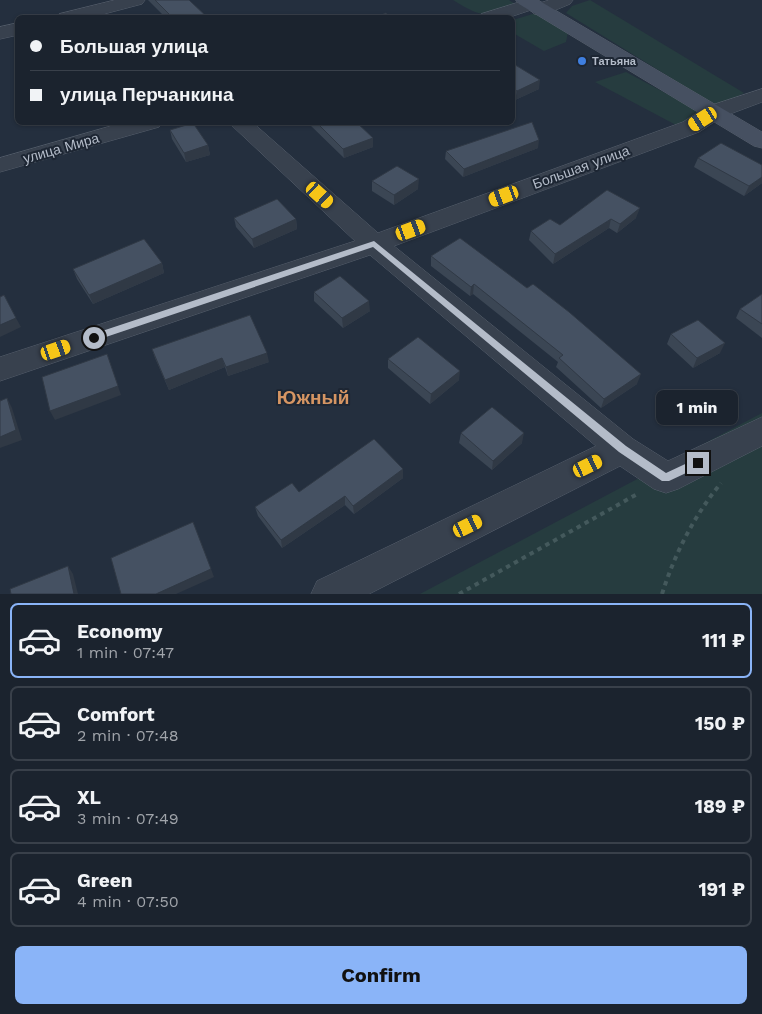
<!DOCTYPE html>
<meta charset="utf-8">
<style>
:root{--surface:#1b232e;--page:#242b36;--text:#f1f3f6;--muted:#a0a4aa;--line:#39404a;--accent:#8ab4f8}
body{margin:0;font-family:"Work Sans",sans-serif;background:var(--page);color:var(--text);height:100vh;display:flex;flex-direction:column;font-size:19px;white-space:nowrap}
*{box-sizing:border-box;margin:0}
p{font-size:16px;color:var(--muted)}
.icon{flex:none;width:28px;height:28px;fill:none;stroke:currentColor;stroke-width:2;stroke-linecap:round;stroke-linejoin:round}
.map{position:relative;height:594px;overflow:hidden}
.sheet{display:flex;flex-direction:column;background:var(--surface);flex:1}
.sheet>*{flex:none}
.banner{position:absolute;left:15px;top:15px;width:500px;height:110px;border-radius:8px;box-shadow:0 1px 4px #0004,0 0 0 1px var(--line);display:grid;align-content:center;height:110px;padding:0 15px;background:var(--surface)}
.end{position:absolute;width:22px;height:22px;margin:-11px;border:6px solid #b4bcc9;background:#111;box-shadow:0 0 0 2px #111}
.from{border-radius:50%}
.bubble{position:absolute;height:35px;border-radius:8px;background:var(--surface);box-shadow:0 1px 4px #0004,0 0 0 1px var(--line);font-size:16px;font-weight:700;line-height:35px;text-align:center}
.car{position:absolute;width:15px;height:30px;margin:-15px -8px;border-radius:6px;box-shadow:0 0 4px 1px #0007;background:linear-gradient(#f5c518 24%,#345 0 40%,#f5c518 0 76%,#345 0 86%,#f5c518 0)}
.banner b{display:flex;align-items:center;gap:18px;height:48px;font-size:19px}
.banner b+b{border-top:1px solid var(--line)}
.banner i{width:12px;height:12px;background:var(--text)}
ul{padding:9px 0 0;list-style:none}
li{display:flex;align-items:center;gap:15px;height:75px;margin:0 10px 8px;padding:0 5px;border:2px solid var(--line);border-radius:8px}
li div{flex:1}
li b{display:block;font-size:19px}
li em{font-style:normal;font-weight:700}
li.selected{border-color:var(--accent)}
li>.icon{width:45px;height:45px;stroke-width:1.5}
.button{display:flex;gap:10px;margin-top:auto;padding:10px 15px}
.button a{flex:1;height:58px;border-radius:8px;background:var(--accent);color:#111;font-size:20px;font-weight:700;line-height:58px;text-align:center}
.map>svg:first-child{display:block}
.green{fill:#263c3f}
.lines{fill:none;stroke-linecap:round;stroke-linejoin:round}
.street-casing{stroke:#565f6c;stroke-width:1}
.secondary-casing{stroke:#565f6c;stroke-width:1}
.path{stroke:#44595c;stroke-width:4;stroke-dasharray:4.5 4.5;stroke-linecap:butt}
.street{fill:#38414e;fill-rule:evenodd}
.secondary{fill:#465061;fill-rule:evenodd}
.wall{fill:#3b4654}
.shaded-wall{fill:#303945}
.building{fill:#455162;stroke:#303945}
.route{fill:#b4bcc9}
.shop-dot{fill:#3f7fe0;stroke:#1d2633;stroke-width:2}
.labels{text-anchor:middle;stroke-width:4;stroke-linejoin:round;paint-order:stroke}
.far-poi-label{font-size:11px;font-weight:bold;fill:#b4bcc9;stroke:#1d2633;text-anchor:start}
.street-label{font-size:14px;fill:#b4bcc9;stroke:#1d2633}
.district-label{font-size:19px;font-weight:bold;fill:#d59563;stroke:#1d2633}
</style>
<div class="map">
<svg width="762" height="594" viewBox="0 0 762 594">
<rect width="100%" height="100%" fill="#242f3e"/>
<!-- green -->
<g class="green">
<path d="M453 0H509L518 6C484 16 484 19 453 0Z"/>
<polygon points="590,0 744,93 722,105 710,102 566,13 572,6"/>
<polygon points="536,13 568,32 566,42 544,51 513,33 513,20"/>
<polygon points="626,72 697,110 697,116 676,125 595,82"/>
<polygon points="762,413 762,594 420,594"/>
</g>
<g class="lines">
<defs>
<g id="street">
<polygon points="115,0 145,0 142,4 89,18 56,18 59,14"/>
<polygon points="526,0 537,0 540,3 549,0 573,0 570,4 546,14 534,14 531,10 507,18 478,18 481,14"/>
<polygon points="18,23 18,35 0,39 0,27"/>
<polygon points="762,89 762,102 722,117 699,132 394,246 633,439 668,461 762,417 762,446 678,489 666,493 654,489 620,466 369,594 311,594 317,581 596,446 370,255 0,381 0,357 355,241 228,122 252,122 378,233 683,122 706,107"/>
<polygon points="125,122 162,122 159,127 0,172 0,158"/>
</g>
<polygon id="secondary" points="516,0 538,0 762,132 762,148 754,146 519,4"/>
</defs>
<!-- street casing -->
<use href="#street" class="street-casing"/>
<!-- secondary casing -->
<use href="#secondary" class="secondary-casing"/>
<!-- path -->
<g class="path">
<polyline points="459,594 639,493"/>
<path d="M662 594C675 553 694 516 721 483"/>
</g>
<!-- street -->
<use href="#street" class="street"/>
<!-- secondary -->
<use href="#secondary" class="secondary"/>
</g>
<!-- wall -->
<g class="wall">
<polygon points="148,0 189,0 208,18 166,18"/>
<polygon points="512,63 539,89 515,100 512,99"/>
<polygon points="297,122 356,122 373,138 373,147 344,158 308,123 300,125"/>
<polygon points="170,130 208,145 210,155 186,162 172,139"/>
<polygon points="538,148 463,177 445,159 446,151"/>
<polygon points="698,158 762,165 762,183 744,196 694,167"/>
<polygon points="372,181 418,189 394,205 372,191"/>
<polygon points="607,190 636,218 617,233 609,228 553,264 529,240 531,231 560,225"/>
<polygon points="234,218 296,219 297,229 254,248 236,227"/>
<polygon points="431,256 637,384 601,408 556,367 558,362 473,294 470,296 431,266"/>
<polygon points="162,263 164,273 93,304 77,279 73,269"/>
<polygon points="314,292 370,311 343,328 314,301"/>
<polygon points="762,294 762,338 736,318 740,309"/>
<polygon points="671,334 720,353 693,368 667,344"/>
<polygon points="152,349 269,362 228,376 225,367 169,390 155,358"/>
<polygon points="388,359 459,380 430,404 388,368"/>
<polygon points="461,433 522,443 492,470 459,443"/>
<polygon points="403,469 403,478 354,514 345,505 282,548 258,516 255,507 299,492"/>
</g>
<!-- shaded-wall -->
<g class="shaded-wall">
<polygon points="540,80 539,89 515,100 517,91"/>
<polygon points="300,122 308,122 308,123 300,125"/>
<polygon points="373,138 373,147 344,158 343,149"/>
<polygon points="539,140 538,148 463,177 464,169"/>
<polygon points="208,145 210,155 186,162 184,153"/>
<polygon points="762,177 762,183 744,196 749,186"/>
<polygon points="419,179 418,189 394,205 394,195"/>
<polygon points="640,208 636,218 617,233 620,224"/>
<polygon points="296,219 297,229 254,248 252,239"/>
<polygon points="611,219 609,228 553,264 555,254"/>
<polygon points="162,263 164,273 93,304 89,295"/>
<polygon points="474,284 473,294 470,296 471,287"/>
<polygon points="369,301 370,311 343,328 342,318"/>
<polygon points="16,318 21,327 0,337 0,325"/>
<polygon points="725,343 720,353 693,368 697,358"/>
<polygon points="267,353 269,362 228,376 226,367"/>
<polygon points="107,354 121,395 55,420 50,411"/>
<polygon points="222,358 225,367 169,390 165,380"/>
<polygon points="460,371 459,380 430,404 431,394"/>
<polygon points="641,374 637,384 601,408 604,399"/>
<polygon points="7,398 12,408 22,440 0,448 0,437"/>
<polygon points="524,433 522,443 492,470 493,461"/>
<polygon points="403,469 403,478 354,514 353,506"/>
<polygon points="345,496 345,505 282,548 281,540"/>
<polygon points="68,566 73,574 78,594 74,594"/>
<polygon points="211,569 214,577 176,594 156,594"/>
</g>
<!-- building -->
<g class="building">
<polygon points="155,0 189,0 208,18 173,18"/>
<polygon points="386,13 391,18 374,18"/>
<polygon points="512,63 540,80 517,91 512,89"/>
<polygon points="316,122 356,122 373,138 343,149"/>
<polygon points="532,122 539,140 464,169 446,151"/>
<polygon points="193,123 208,145 184,153 170,130"/>
<polygon points="721,143 762,165 762,177 749,186 698,158"/>
<polygon points="397,166 419,179 394,195 372,181"/>
<polygon points="607,190 640,208 620,224 611,219 555,254 531,231 550,219 560,225"/>
<polygon points="277,199 296,219 252,239 234,218"/>
<polygon points="460,238 527,288 533,284 569,312 641,374 604,399 559,358 563,355 474,284 471,287 431,256"/>
<polygon points="144,239 162,263 89,295 73,269"/>
<polygon points="340,276 369,301 342,318 314,292"/>
<polygon points="762,294 762,324 740,309"/>
<polygon points="4,295 16,318 0,325 0,297"/>
<polygon points="250,315 267,353 226,367 222,358 165,380 152,349"/>
<polygon points="698,320 725,343 697,358 671,334"/>
<polygon points="418,337 460,371 431,394 388,359"/>
<polygon points="107,354 118,386 50,411 42,377"/>
<polygon points="7,398 16,430 0,437 0,401"/>
<polygon points="492,407 524,433 493,461 461,433"/>
<polygon points="374,439 403,469 353,506 345,496 281,540 255,507 292,483 299,492"/>
<polygon points="193,522 211,569 156,594 121,594 111,558"/>
<polygon points="68,566 74,594 11,594 10,589"/>
</g>
<!-- route -->
<polygon class="route" points="374,241 626,446 666,473 698,458 703,463 701,466 669,481 662,481 619,452 373,247 97,340 90,340 89,338 90,335"/>
<!-- markers -->
<circle class="shop-dot" cx="582" cy="61" r="5"/>
<g class="labels">
<!-- far-poi labels -->
<g class="far-poi-label">
<text x="592" y="65">Татьяна</text>
</g>
<!-- street labels -->
<g class="street-label">
<text transform="translate(61 148) rotate(-16)" y="5">улица Мира</text>
<text transform="translate(581 167) rotate(-20)" y="5">Большая улица</text>
</g>
<!-- district labels -->
<g class="district-label">
<text x="313" y="404">Южный</text>
</g>
</g>
</svg>
<i class="end from" style="left:94px;top:338px"></i>
<i class="end" style="left:698px;top:463px"></i>
<div class="bubble" style="left:656px;top:390px;width:82px">1 min</div>
<i class="car" style="left:703px;top:119px;rotate:238deg"></i>
<i class="car" style="left:320px;top:195px;rotate:132deg"></i>
<i class="car" style="left:504px;top:196px;rotate:250deg"></i>
<i class="car" style="left:411px;top:230px;rotate:70deg"></i>
<i class="car" style="left:56px;top:350px;rotate:71deg"></i>
<i class="car" style="left:588px;top:466px;rotate:64deg"></i>
<i class="car" style="left:468px;top:526px;rotate:64deg"></i>
<div class="banner">
<b><i class="from"></i>Большая улица</b>
<b><i></i>улица Перчанкина</b>
</div>
</div>
<section class="sheet">
<ul>
<li class="selected"><svg class="icon" aria-label="car" viewBox="0 0 24 24"><path d="M5 17H2v-5l4-1 3-4h7l3 4 3 1v5h-3M9 17h6M6 11h13"/><circle cx="7" cy="17" r="2"/><circle cx="17" cy="17" r="2"/></svg><div><b>Economy</b><p>1 min · 07:47</p></div><em>111 ₽</em></li>
<li><svg class="icon" aria-label="car" viewBox="0 0 24 24"><path d="M5 17H2v-5l4-1 3-4h7l3 4 3 1v5h-3M9 17h6M6 11h13"/><circle cx="7" cy="17" r="2"/><circle cx="17" cy="17" r="2"/></svg><div><b>Comfort</b><p>2 min · 07:48</p></div><em>150 ₽</em></li>
<li><svg class="icon" aria-label="car" viewBox="0 0 24 24"><path d="M5 17H2v-5l4-1 3-4h7l3 4 3 1v5h-3M9 17h6M6 11h13"/><circle cx="7" cy="17" r="2"/><circle cx="17" cy="17" r="2"/></svg><div><b>XL</b><p>3 min · 07:49</p></div><em>189 ₽</em></li>
<li><svg class="icon" aria-label="car" viewBox="0 0 24 24"><path d="M5 17H2v-5l4-1 3-4h7l3 4 3 1v5h-3M9 17h6M6 11h13"/><circle cx="7" cy="17" r="2"/><circle cx="17" cy="17" r="2"/></svg><div><b>Green</b><p>4 min · 07:50</p></div><em>191 ₽</em></li>
</ul>
<div class="button"><a>Confirm</a></div>
</section>
